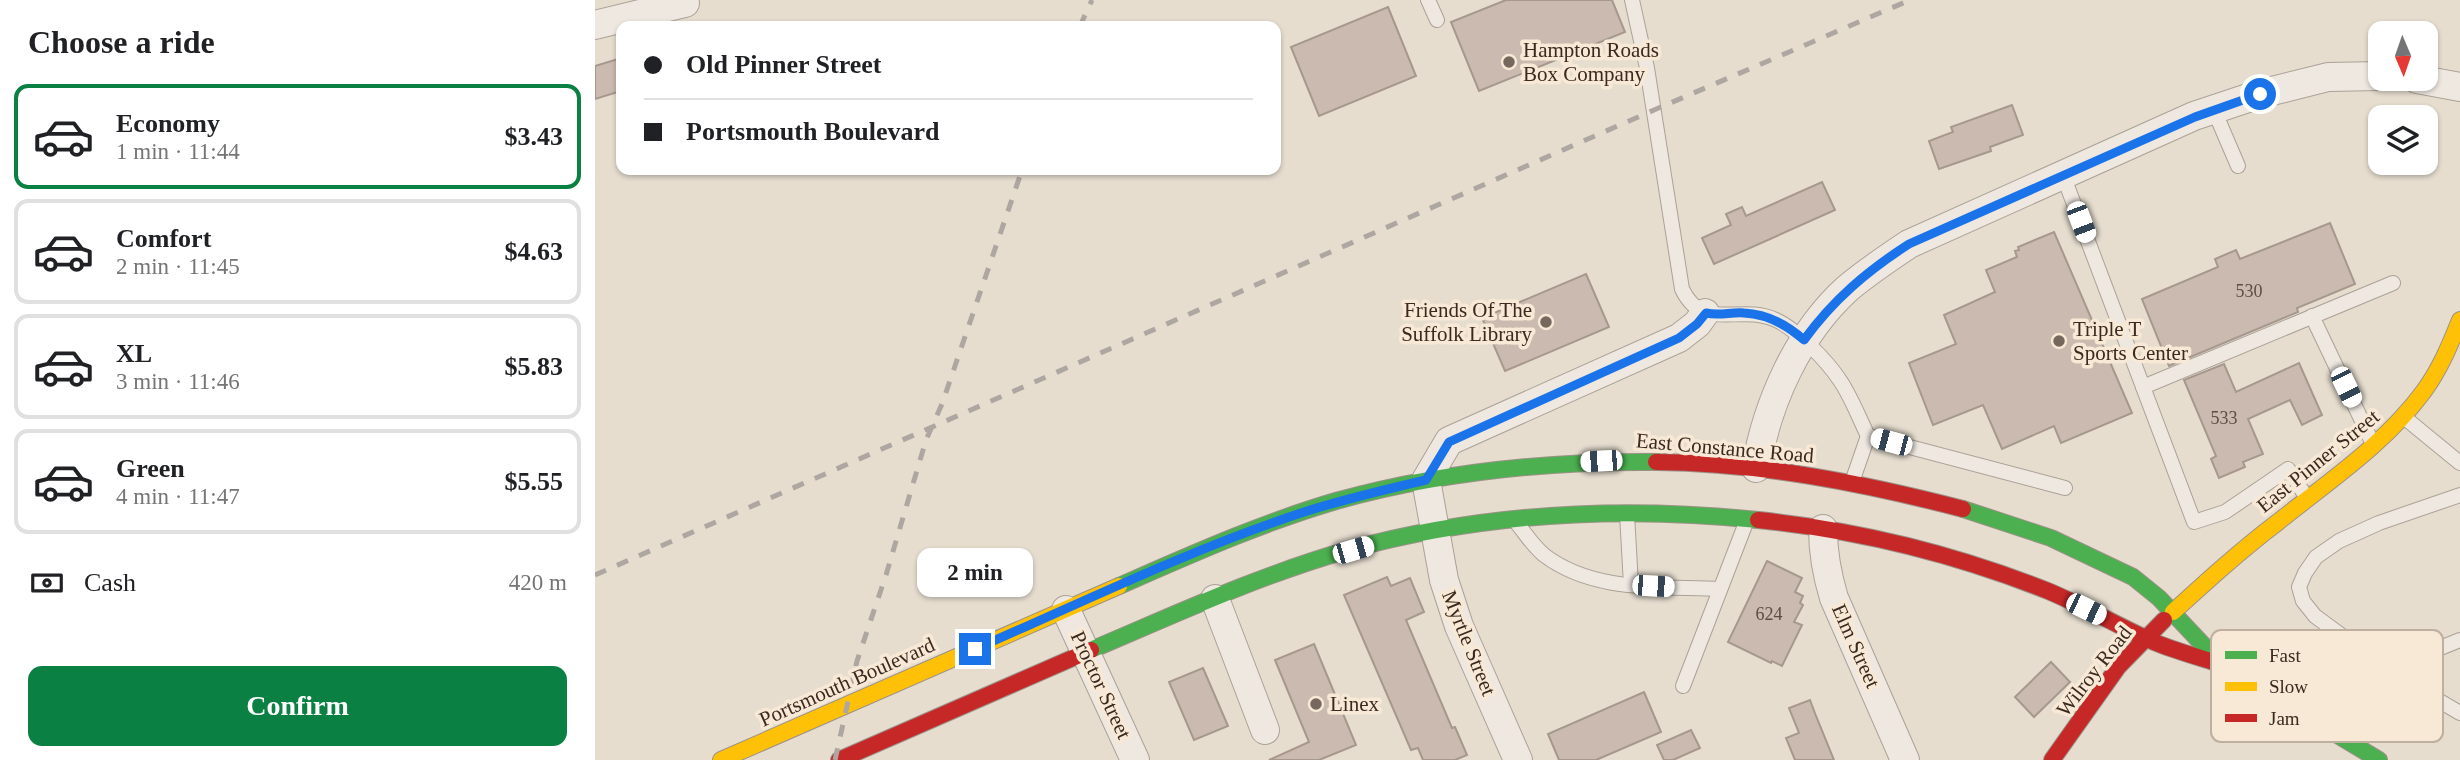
<!DOCTYPE html>
<meta charset="utf-8">
<style>
:root{--surface:#fff;--page:#f6f6f6;--text:#202124;--muted:#757577;--line:#e0e0e0;--accent:#0b8043}
body{margin:0;font-family:Georgia,serif;background:var(--page);color:var(--text);height:100vh;display:flex;flex-direction:column;font-size:26px;white-space:nowrap}
*{box-sizing:border-box;margin:0}
p{font-size:23px;color:var(--muted)}
.icon{flex:none;width:38px;height:38px;fill:none;stroke:currentColor;stroke-width:2;stroke-linecap:round;stroke-linejoin:round}
.map{position:relative;flex:1;overflow:hidden}
.drawer{display:flex;flex-direction:column;background:var(--surface);width:595px}
.drawer>*{flex:none}
.guide{position:absolute;left:21px;top:21px;width:665px;height:154px;border-radius:14px;box-shadow:0 2px 5px #0004;display:grid;align-content:center;height:154px;padding:0 28px;background:var(--surface)}
.needle{width:46px;rotate:178deg}
.buttons{position:absolute;left:1773px;top:21px;display:grid;gap:14px}
.buttons a{display:grid;place-items:center;width:70px;height:70px;border-radius:14px;background:var(--surface);box-shadow:0 2px 5px #0004;font-size:35px}
.end{position:absolute;width:32px;height:32px;margin:-16px;border:9px solid #1a73e8;background:#fff;box-shadow:0 0 0 4px #fff}
.from{border-radius:50%}
.bubble{position:absolute;height:49px;border-radius:14px;background:var(--surface);box-shadow:0 2px 5px #0004;font-size:23px;font-weight:700;line-height:49px;text-align:center}
.car{position:absolute;width:21px;height:42px;margin:-21px -10px;border-radius:9px;box-shadow:0 0 5px 2px #0007;background:linear-gradient(#fff 24%,#345 0 40%,#fff 0 76%,#345 0 86%,#fff 0)}
.guide b{display:flex;align-items:center;gap:24px;height:66px;font-size:26px}
.guide b+b{border-top:2px solid var(--line)}
.guide i{width:18px;height:18px;background:var(--text)}
ul{padding:0;list-style:none}
li{display:flex;align-items:center;gap:21px;height:105px;margin:0 14px 10px;padding:0 14px;border:4px solid var(--line);border-radius:14px}
li div{flex:1}
li b{display:block;font-size:26px}
li em{font-style:normal;font-weight:700}
li.current{border-color:var(--accent)}
li>.icon{width:63px;height:63px;stroke-width:1.5}
h2{padding:0 28px;font-size:32px;line-height:84px}
.pay{display:flex;align-items:center;gap:18px;height:77px;padding:0 28px;font-size:26px}
.pay p{margin-inline-start:auto}
.primary-button{display:flex;gap:14px;margin-top:auto;padding:14px 28px}
.primary-button a{flex:1;height:80px;border-radius:14px;background:var(--accent);color:#fff;font-size:28px;font-weight:700;line-height:80px;text-align:center}
main{display:flex;flex:1;min-height:0}
.map>svg:first-child{display:block}
.building{fill:#cabab0;stroke:#a7988e;stroke-width:2}
.lines{fill:none;stroke-linecap:round;stroke-linejoin:round}
.lane-casing{stroke:#aba297;stroke-width:16}
.street-casing{stroke:#aba297;stroke-width:30}
.fast-casing{stroke:#9b9188;stroke-width:18}
.slow-casing{stroke:#9b9188;stroke-width:18}
.jam-casing{stroke:#9b9188;stroke-width:18}
.lane{stroke:#eee8e1;stroke-width:14}
.street{stroke:#eee8e1;stroke-width:28}
.fast{stroke:#4caf50;stroke-width:16}
.slow{stroke:#ffc107;stroke-width:16}
.jam{stroke:#c62828;stroke-width:16}
.rail{stroke:#aea7a1;stroke-width:5;stroke-dasharray:12 12;stroke-linecap:butt}
.route{stroke:#1a73e8;stroke-width:9}
.poi-dot{fill:#77685d;stroke:#f7e9d5;stroke-width:2.5}
.labels{text-anchor:middle;stroke-width:7;stroke-linejoin:round;paint-order:stroke}
.number-label{font-size:18px;fill:#5f4d43}
.poi-label{font-size:21px;fill:#3b291f;stroke:#f7e9d5;text-anchor:start}
.street-label{font-size:21px;fill:#3b291f;stroke:#f7e9d5}
.key{fill:#f7e9d5;stroke:#bfaf9e;stroke-width:2}
.key-label{font-size:19px;fill:#3b291f}
</style>
<main>
<section class="drawer">
<h2>Choose a ride</h2>
<ul>
<li class="current"><svg class="icon" aria-label="car" viewBox="0 0 24 24"><path d="M5 17H2v-5l4-1 3-4h7l3 4 3 1v5h-3M9 17h6M6 11h13"/><circle cx="7" cy="17" r="2"/><circle cx="17" cy="17" r="2"/></svg><div><b>Economy</b><p>1 min · 11:44</p></div><em>$3.43</em></li>
<li><svg class="icon" aria-label="car" viewBox="0 0 24 24"><path d="M5 17H2v-5l4-1 3-4h7l3 4 3 1v5h-3M9 17h6M6 11h13"/><circle cx="7" cy="17" r="2"/><circle cx="17" cy="17" r="2"/></svg><div><b>Comfort</b><p>2 min · 11:45</p></div><em>$4.63</em></li>
<li><svg class="icon" aria-label="car" viewBox="0 0 24 24"><path d="M5 17H2v-5l4-1 3-4h7l3 4 3 1v5h-3M9 17h6M6 11h13"/><circle cx="7" cy="17" r="2"/><circle cx="17" cy="17" r="2"/></svg><div><b>XL</b><p>3 min · 11:46</p></div><em>$5.83</em></li>
<li><svg class="icon" aria-label="car" viewBox="0 0 24 24"><path d="M5 17H2v-5l4-1 3-4h7l3 4 3 1v5h-3M9 17h6M6 11h13"/><circle cx="7" cy="17" r="2"/><circle cx="17" cy="17" r="2"/></svg><div><b>Green</b><p>4 min · 11:47</p></div><em>$5.55</em></li>
</ul>
<div class="pay"><svg class="icon" aria-label="cash" viewBox="0 0 24 24"><path d="M3 7h18v10H3z"/><circle cx="12" cy="12" r="2"/></svg>Cash<p>420 m</p></div>
<div class="primary-button"><a>Confirm</a></div>
</section>
<div class="map">
<svg width="1865" height="760" viewBox="0 0 1865 760">
<rect width="100%" height="100%" fill="#e6ddcf"/>
<!-- building -->
<g class="building">
<polygon points="911,0 1017,0 1030,32 884,91 856,22"/>
<polygon points="793,7 821,76 724,116 696,47"/>
<polygon points="26,58 26,91 0,99 0,66"/>
<polygon points="1417,105 1428,135 1395,147 1396,151 1344,169 1334,141 1358,132 1356,127"/>
<polygon points="1227,182 1240,210 1119,264 1107,238 1136,225 1131,214 1147,207 1151,216"/>
<polygon points="1735,223 1760,284 1702,308 1703,312 1574,366 1547,299 1623,267 1620,259 1641,250 1645,259"/>
<polygon points="1459,232 1537,413 1466,443 1459,426 1407,449 1388,405 1338,425 1314,363 1361,344 1349,315 1400,292 1391,270 1422,257 1420,251 1424,250 1423,247"/>
<polygon points="991,274 1014,327 910,371 887,318"/>
<polygon points="1704,363 1727,415 1707,425 1695,400 1653,419 1668,454 1648,462 1650,467 1624,478 1616,459 1621,456 1589,380 1629,364 1641,392"/>
<polygon points="1172,561 1207,578 1200,592 1208,596 1205,603 1208,605 1199,622 1207,625 1187,666 1177,661 1176,663 1133,642"/>
<polygon points="792,577 796,586 815,578 829,612 811,620 857,728 860,727 872,755 860,760 828,760 823,748 816,750 749,595"/>
<polygon points="719,644 761,745 724,760 674,760 714,742 680,660"/>
<polygon points="1456,662 1475,682 1439,717 1420,697"/>
<polygon points="608,668 633,726 599,740 574,682"/>
<polygon points="1049,692 1066,732 1001,760 964,760 953,734"/>
<polygon points="1215,700 1221,716 1239,760 1200,760 1191,738 1204,733 1194,708"/>
<polygon points="1096,730 1105,748 1078,760 1069,760 1062,745"/>
</g>
<g class="lines">
<defs>
<g id="lane">
<polyline points="833,0 842,20"/>
<path d="M1037 0 1052 68 1087 289C1108 333 1144 303 1181 320 1201 329 1232 361 1244 379 1256 396 1264 418 1273 436"/>
<polyline points="1619,110 1643,166"/>
<polyline points="1468,175 1599,522 1630,512 1693,469 1712,498"/>
<polyline points="1717,316 1777,442"/>
<polyline points="1548,387 1798,283"/>
<polyline points="1810,418 1865,463"/>
<polyline points="1257,482 1273,436 1470,488"/>
<polyline points="1865,495 1784,523 1744,541 1721,557 1710,573 1704,587 1708,601 1720,616 1797,673 1865,713"/>
<polyline points="1032,514 1036,585"/>
<path d="M921 522C930 533 938 546 949 555 999 593 1066 586 1125 589"/>
<polyline points="1088,686 1152,520"/>
<polyline points="1755,740 1803,665 1865,640"/>
</g>
<g id="street">
<polyline points="0,25 90,3"/>
<polyline points="1822,79 1865,87"/>
<path d="M1161 468C1172 403 1203 333 1253 288 1272 272 1293 258 1314 244L1599 116 1665 94 1733 77 1785 76"/>
<path d="M1228 529C1228 553 1232 575 1239 598L1310 760"/>
<polyline points="620,599 670,730"/>
<polyline points="471,610 540,760"/>
<polyline points="923,760 864,626 849,580 831,480 854,441 1084,338 1102,324 1110,313"/>
</g>
<g id="fast">
<polyline points="1368,509 1456,538 1538,577 1564,598 1611,648 1636,671 1784,760"/>
<path d="M524 586C595 555 666 523 741 501 845 472 953 461 1061 462"/>
<path d="M496 650C581 614 665 575 753 550 887 513 1026 506 1163 520"/>
</g>
<g id="slow">
<path d="M1578 612C1612 581 1646 550 1683 522 1734 481 1790 444 1829 391 1845 369 1855 345 1865 320"/>
<polyline points="126,760 524,586"/>
</g>
<g id="jam">
<path d="M1061 462C1165 463 1268 483 1368 509"/>
<path d="M1163 520C1262 530 1360 554 1453 591 1489 606 1523 626 1559 642 1581 651 1603 657 1625 664"/>
<polyline points="244,760 496,650"/>
<polyline points="1457,760 1523,667 1569,620"/>
</g>
</defs>
<!-- lane casing -->
<use href="#lane" class="lane-casing"/>
<!-- street casing -->
<use href="#street" class="street-casing"/>
<!-- fast casing -->
<use href="#fast" class="fast-casing"/>
<!-- slow casing -->
<use href="#slow" class="slow-casing"/>
<!-- jam casing -->
<use href="#jam" class="jam-casing"/>
<!-- lane -->
<use href="#lane" class="lane"/>
<!-- street -->
<use href="#street" class="street"/>
<!-- fast -->
<use href="#fast" class="fast"/>
<!-- slow -->
<use href="#slow" class="slow"/>
<!-- jam -->
<use href="#jam" class="jam"/>
<!-- rail -->
<g class="rail">
<polyline points="485,26 497,0"/>
<polyline points="0,575 1059,110 1315,0"/>
<polyline points="240,760 262,661 291,575 331,440 347,404 427,170"/>
</g>
</g>
<g class="lines">
<!-- route -->
<path class="route" d="M380 649C486 603 592 551 703 514 745 500 788 490 831 480L854 442 1084 338 1102 324 1111 313C1124 316 1136 312 1149 313 1173 314 1192 325 1209 340 1238 300 1272 271 1314 244L1600 117 1665 94"/>
</g>
<!-- markers -->
<g class="poi-dot">
<circle cx="914" cy="62" r="7"/>
<circle cx="951" cy="322" r="7"/>
<circle cx="1464" cy="341" r="7"/>
<circle cx="721" cy="704" r="7"/>
</g>
<g class="labels">
<!-- number labels -->
<g class="number-label">
<text x="1654" y="297">530</text>
<text x="1629" y="424">533</text>
<text x="1174" y="620">624</text>
</g>
<!-- poi labels -->
<g class="poi-label">
<text x="928" y="57">Hampton Roads<tspan x="928" dy="24">Box Company</tspan></text>
<text x="937" y="317" text-anchor="end">Friends Of The<tspan x="937" dy="24">Suffolk Library</tspan></text>
<text x="1478" y="336">Triple T<tspan x="1478" dy="24">Sports Center</tspan></text>
<text x="735" y="711">Linex</text>
</g>
<!-- street labels -->
<g class="street-label">
<text transform="translate(1130 448) rotate(5)" y="7">East Constance Road</text>
<text transform="translate(1723 461) rotate(-39)" y="7">East Pinner Street</text>
<text transform="translate(874 643) rotate(68)" y="7">Myrtle Street</text>
<text transform="translate(1261 646) rotate(66)" y="7">Elm Street</text>
<text transform="translate(1499 671) rotate(-52)" y="7">Wilroy Road</text>
<text transform="translate(252 682) rotate(-24)" y="7">Portsmouth Boulevard</text>
<text transform="translate(506 685) rotate(65)" y="7">Proctor Street</text>
</g>
</g>
<!-- legend -->
<rect x="1616" y="630" width="232" height="112" rx="10" class="key"/>
<rect x="1630" y="651" width="32" height="8" fill="#4caf50"/>
<rect x="1630" y="682" width="32" height="9" fill="#ffc107"/>
<rect x="1630" y="714" width="32" height="8" fill="#c62828"/>
<g class="key-label">
<text x="1674" y="662">Fast</text>
<text x="1674" y="693">Slow</text>
<text x="1674" y="725">Jam</text>
</g>
</svg>
<div class="buttons">
<a><svg class="needle" viewBox="-14 -14 28 28"><path d="M0-13l5 13h-10z" fill="#e53935"/><path d="M0 13l5-13h-10z" fill="#757577"/></svg></a>
<a><svg class="icon" aria-label="layers" viewBox="0 0 24 24"><path d="M12 4l9 5-9 5-9-5zM3 14l9 5 9-5"/></svg></a>
</div>
<i class="end from" style="left:1665px;top:94px"></i>
<i class="end" style="left:380px;top:649px"></i>
<div class="bubble" style="left:322px;top:548px;width:116px">2 min</div>
<i class="car" style="left:1486px;top:222px;rotate:159deg"></i>
<i class="car" style="left:1751px;top:387px;rotate:154deg"></i>
<i class="car" style="left:1296px;top:442px;rotate:285deg"></i>
<i class="car" style="left:1006px;top:461px;rotate:267deg"></i>
<i class="car" style="left:758px;top:550px;rotate:74deg"></i>
<i class="car" style="left:1058px;top:586px;rotate:93deg"></i>
<i class="car" style="left:1491px;top:609px;rotate:116deg"></i>
<div class="guide">
<b><i class="from"></i>Old Pinner Street</b>
<b><i></i>Portsmouth Boulevard</b>
</div>
</div>
</main>
